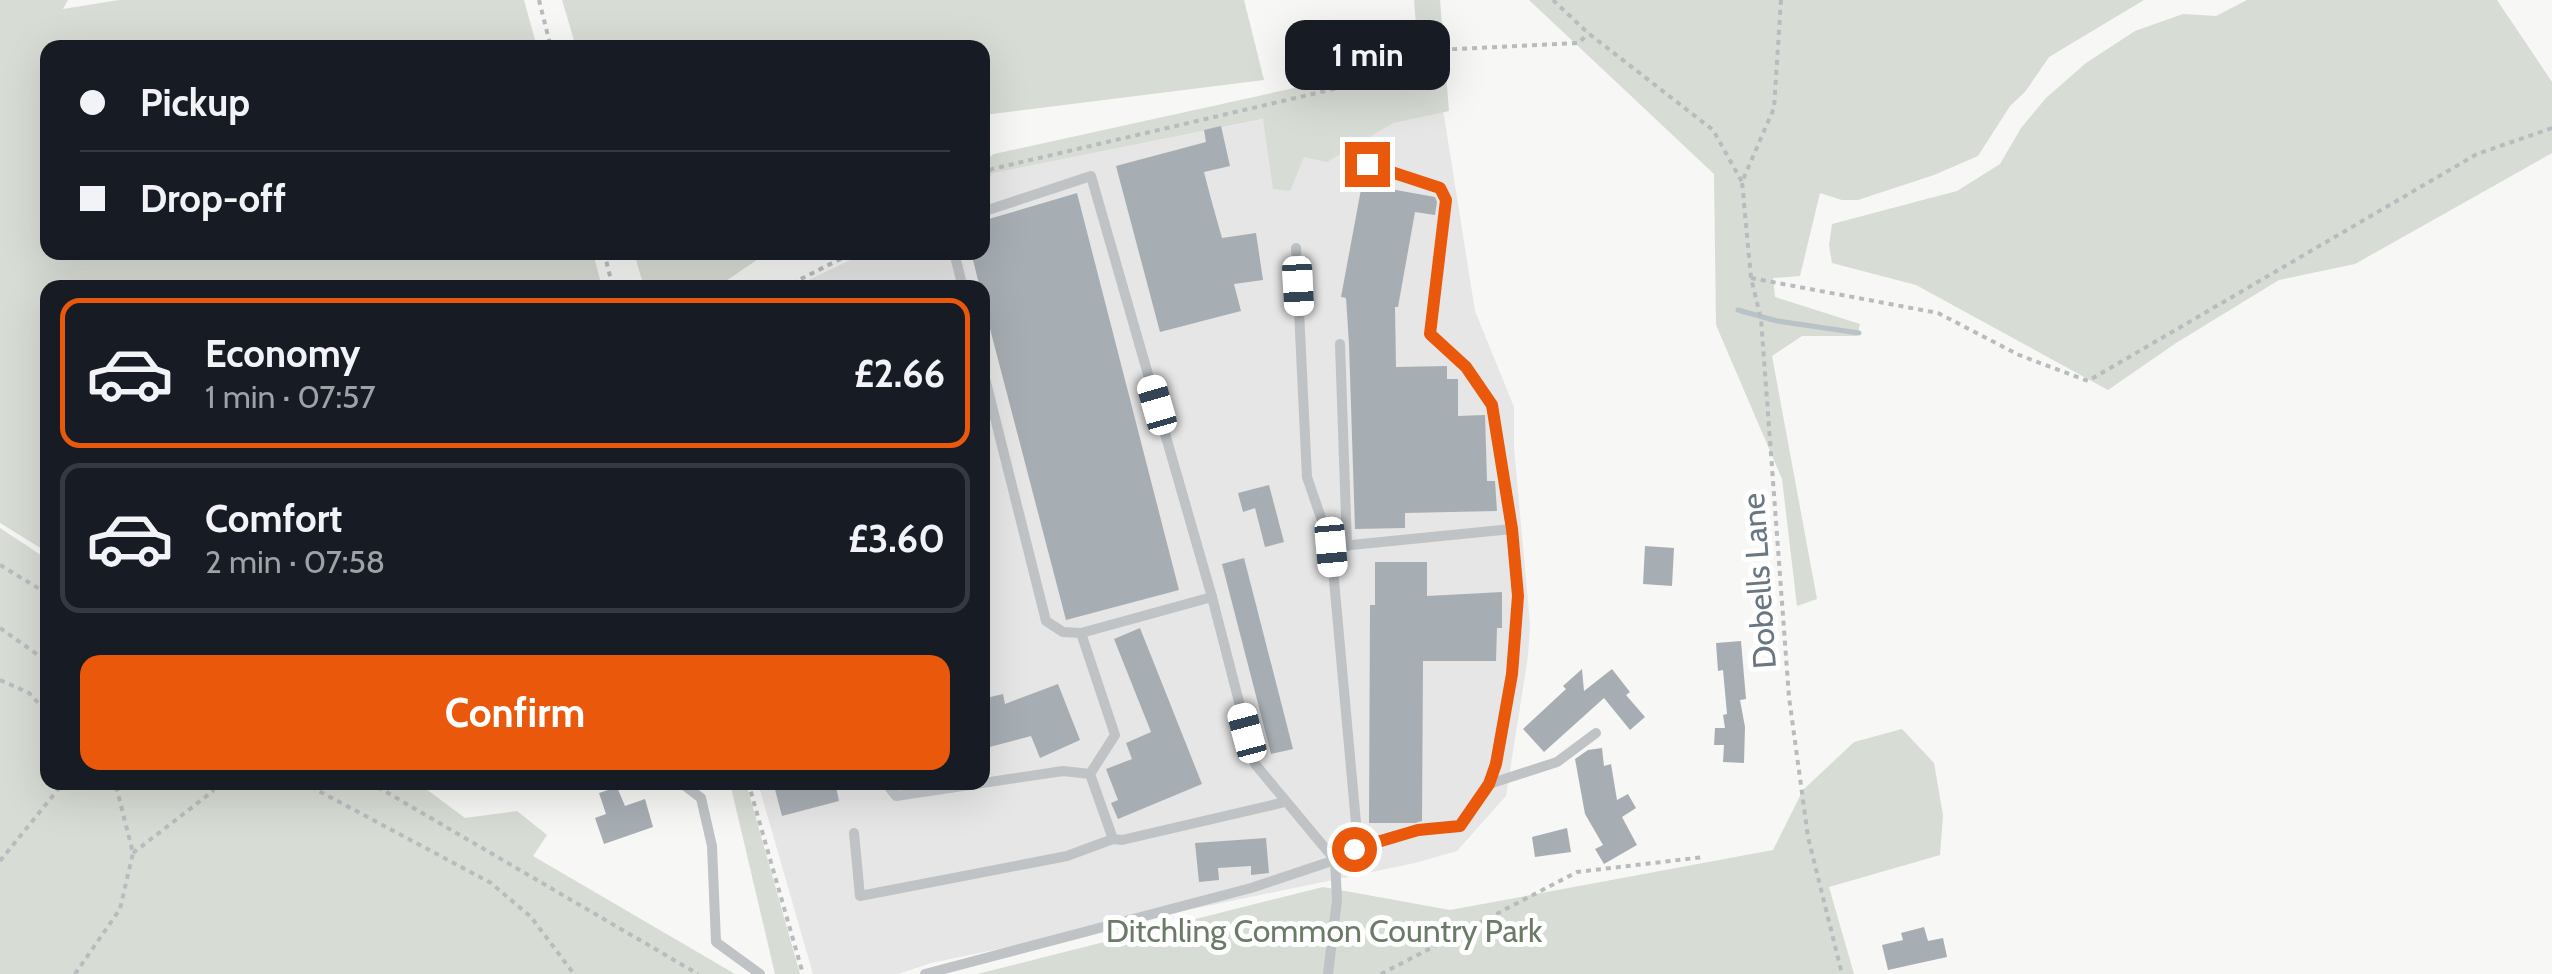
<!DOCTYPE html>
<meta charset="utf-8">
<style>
:root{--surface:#171b24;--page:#242831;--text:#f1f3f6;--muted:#9ea1a6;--line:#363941;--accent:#ea580c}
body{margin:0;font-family:Cabin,sans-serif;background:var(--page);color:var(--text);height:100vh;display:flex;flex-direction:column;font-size:38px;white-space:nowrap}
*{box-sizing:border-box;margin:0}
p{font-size:32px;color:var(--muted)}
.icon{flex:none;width:55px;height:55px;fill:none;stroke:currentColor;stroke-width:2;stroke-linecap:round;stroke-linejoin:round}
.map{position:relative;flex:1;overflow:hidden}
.sheet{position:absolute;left:40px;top:280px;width:950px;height:510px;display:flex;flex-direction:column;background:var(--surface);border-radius:20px;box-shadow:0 10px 40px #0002}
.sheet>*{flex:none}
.guide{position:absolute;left:40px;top:40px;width:950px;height:220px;border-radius:20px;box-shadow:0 10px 40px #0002;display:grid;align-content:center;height:220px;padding:0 40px;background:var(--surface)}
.end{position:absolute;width:45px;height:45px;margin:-22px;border:12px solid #ea580c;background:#fff;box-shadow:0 0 0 5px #fff}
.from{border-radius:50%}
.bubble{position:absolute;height:70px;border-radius:20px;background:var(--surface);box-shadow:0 10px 40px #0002;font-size:32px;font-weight:700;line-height:70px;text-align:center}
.car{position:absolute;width:30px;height:60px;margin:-30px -15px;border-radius:12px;box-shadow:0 0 8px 2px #0007;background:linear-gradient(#fff 24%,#345 0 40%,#fff 0 76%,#345 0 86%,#fff 0)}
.guide b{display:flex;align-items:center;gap:35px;height:95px;font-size:38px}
.guide b+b{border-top:2px solid var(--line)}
.guide i{width:25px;height:25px;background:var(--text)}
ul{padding:18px 0 0;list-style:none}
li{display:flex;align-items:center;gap:30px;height:150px;margin:0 20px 15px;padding:0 20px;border:5px solid var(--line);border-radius:20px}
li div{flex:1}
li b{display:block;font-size:38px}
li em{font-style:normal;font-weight:700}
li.active{border-color:var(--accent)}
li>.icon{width:90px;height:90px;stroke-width:1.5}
.primary-button{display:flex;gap:20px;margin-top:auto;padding:20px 40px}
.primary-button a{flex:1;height:115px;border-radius:20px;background:var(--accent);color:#fff;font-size:40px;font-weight:700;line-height:115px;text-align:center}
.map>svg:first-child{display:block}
.built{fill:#e5e6e5}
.green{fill:#d7dcd4}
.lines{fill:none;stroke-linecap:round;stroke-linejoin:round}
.stream{stroke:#b8c3c7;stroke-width:5}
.building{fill:#a7aeb3}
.path{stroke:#b9bcbe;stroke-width:4;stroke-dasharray:5 5;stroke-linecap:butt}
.service{stroke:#bfc3c6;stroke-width:10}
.route{stroke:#ea580c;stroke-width:12}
.labels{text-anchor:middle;stroke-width:10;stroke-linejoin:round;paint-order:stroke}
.street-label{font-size:32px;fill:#697783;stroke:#fff}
.park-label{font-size:32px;fill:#6b7b67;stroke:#fff}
</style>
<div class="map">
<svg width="2552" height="974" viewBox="0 0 2552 974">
<rect width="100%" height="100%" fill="#f7f7f5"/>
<!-- built -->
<polygon class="built" points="1435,59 1475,311 1514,407 1514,448 1530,624 1528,656 1506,796 1457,851 1415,863 931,963 898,974 813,974 758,783 982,782 982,288 794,287 865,253 982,252 983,184 994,173 1264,119"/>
<!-- green -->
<g class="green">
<polygon points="0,0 68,0 63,9 119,0 524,0 537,47 48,48 48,252 593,253 602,287 48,288 47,552 0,523"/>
<polygon points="562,0 1244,0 1264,80 983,115 982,48 576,47"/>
<polygon points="1414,0 1440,0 1449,111 1393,123 1327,162 1304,157 1290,191 1273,189 1263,119 994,173 983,184 983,161 994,154 1358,74 1417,38"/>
<polygon points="1529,0 2144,0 2049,57 2025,92 2010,106 1978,156 1934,175 1858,200 1842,200 1820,193 1800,276 1773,278 1775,297 1860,324 1857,336 1802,336 1772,356 1817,599 1797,606 1782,479 1716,325 1714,174"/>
<polygon points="2247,0 2497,0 2552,82 2552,153 2355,264 2279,280 2176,343 2108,390 1916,285 1832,263 1829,245 1832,224 1957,191 2000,164 2021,128 2046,98 2086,63 2135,31 2183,14 2216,16"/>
<polygon points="634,253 634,252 767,253 717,287 644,287"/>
<polygon points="0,528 47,559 48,782 418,783 465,818 517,811 547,835 533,856 735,974 0,974"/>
<polygon points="1902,729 1934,763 1943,815 1940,855 1829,887 1854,974 977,974 1323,887 1450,910 1773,850 1803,790 1854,742"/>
<polygon points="730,783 746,783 800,974 775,974"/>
</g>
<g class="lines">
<!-- stream -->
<polyline class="stream" points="1738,310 1777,321 1859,333"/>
</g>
<!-- building -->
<g class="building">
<polygon points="1221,126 1230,166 1204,172 1211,199 1222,238 1256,233 1263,280 1234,284 1241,311 1160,332 1116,166 1206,142 1204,130"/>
<polygon points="1362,184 1435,197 1437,202 1435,215 1415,212 1398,307 1395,307 1396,367 1447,366 1447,379 1458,379 1458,416 1485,415 1487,481 1495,481 1497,511 1405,513 1405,528 1355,529 1349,344 1346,298 1341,297"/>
<polygon points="1077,193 1179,590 1066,620 982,298 982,288 980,288 971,252 982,252 982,221"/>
<polygon points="1269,485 1284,542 1265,547 1255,508 1243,512 1238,493"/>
<polygon points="1645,546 1674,548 1672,586 1643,584"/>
<polygon points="1244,558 1293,749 1271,754 1222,564"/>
<polygon points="1375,562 1427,562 1427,596 1502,592 1502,628 1497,628 1496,661 1423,661 1422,821 1415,823 1369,823 1370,605 1375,605"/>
<polygon points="1140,628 1202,784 1118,819 1111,803 1118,800 1106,769 1132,759 1126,743 1151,732 1114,639"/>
<polygon points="1741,641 1746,699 1740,700 1745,727 1744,763 1723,762 1724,745 1714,745 1715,728 1725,728 1723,715 1727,714 1723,670 1718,671 1716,643"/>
<polygon points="1582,669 1584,691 1612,669 1630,692 1626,695 1645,717 1630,730 1604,698 1544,752 1523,729 1566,689 1563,686"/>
<polygon points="1058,684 1080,740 1040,758 1031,736 982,749 982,699 1003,694 1005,704"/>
<polygon points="1602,748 1604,766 1611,764 1617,800 1628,794 1636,808 1622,817 1637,845 1604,864 1595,849 1603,845 1585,814 1575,759 1588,750"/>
<polygon points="773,782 835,782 839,801 782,816"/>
<polygon points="617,787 625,806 645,799 653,827 604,844 595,818 606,814 599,793"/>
<polygon points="1567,828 1571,852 1535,857 1532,837"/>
<polygon points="1266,838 1269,873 1251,875 1251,866 1218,868 1219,880 1199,882 1195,843"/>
<polygon points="1924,927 1928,941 1943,938 1947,957 1888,970 1882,945 1903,940 1901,933"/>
</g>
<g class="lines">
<!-- path -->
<g class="path">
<polyline points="539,0 551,48"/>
<polyline points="1553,0 1588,33 1713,130 1742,182"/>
<polyline points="1781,0 1774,108 1742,182 1751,278 1761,319 1789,697 1808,837 1842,974"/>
<polyline points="982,177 992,169 1368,81 1434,50 1579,43 1588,33"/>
<polyline points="604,252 613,288"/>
<polyline points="1751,278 1938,313 2019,355 2088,381 2477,154 2552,128"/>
<polyline points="783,288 854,252"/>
<polyline points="0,565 48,594"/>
<polyline points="0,628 48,662"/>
<polyline points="0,680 29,693 48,713"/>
<polyline points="302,782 491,883 531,917 574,974"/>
<polyline points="369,782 698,974"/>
<polyline points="748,782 803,974"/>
<polyline points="133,853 213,791 210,782"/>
<polyline points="0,861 64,782"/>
<polyline points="75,974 120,909 133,853 115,782"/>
<polyline points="1381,974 1577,872 1704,857"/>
</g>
<!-- service -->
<g class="service">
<polyline points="982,212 1091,176 1212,597"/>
<polyline points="1296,248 1307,477 1331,547 1512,529"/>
<polyline points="954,252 963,288"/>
<polyline points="1340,344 1347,546"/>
<polyline points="982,366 1046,621 1063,632 1081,633 1115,735 1090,774 1113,839 1122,840 1285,802"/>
<polyline points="1331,547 1356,823 1353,849"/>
<polyline points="982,659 985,658"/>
<polyline points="680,782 701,798 712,846 716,942 760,974"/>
<polyline points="885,782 896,796 1063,771 1090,774"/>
<polyline points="1489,784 1557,762 1596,733"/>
<polyline points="854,833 860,896 1067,856 1113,839"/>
<polyline points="925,974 1251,888 1335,860 1255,764 1212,597 1081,633"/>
<path d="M1328 974 1337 900 1335 860C1373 837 1417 829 1460 826L1489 784 1495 764 1512 674 1518 596 1512 529 1492 405 1466 367 1430 334 1446 200 1440 188 1367 164"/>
</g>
</g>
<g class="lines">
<!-- route -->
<polyline class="route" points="1354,849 1418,830 1460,826 1489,784 1496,764 1512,674 1518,596 1512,529 1492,405 1466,367 1430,334 1446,200 1440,188 1367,164"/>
</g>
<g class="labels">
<!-- street labels -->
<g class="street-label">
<text transform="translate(1759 581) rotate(-94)" y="11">Dobells Lane</text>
</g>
<!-- park labels -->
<g class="park-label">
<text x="1324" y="942">Ditchling Common Country Park</text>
</g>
</g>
</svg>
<i class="end from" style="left:1354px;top:849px"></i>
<i class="end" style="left:1367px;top:164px"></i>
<div class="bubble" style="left:1285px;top:20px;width:165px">1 min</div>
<i class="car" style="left:1298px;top:286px;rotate:177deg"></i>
<i class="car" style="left:1157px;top:405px;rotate:344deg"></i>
<i class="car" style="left:1331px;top:547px;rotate:175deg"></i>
<i class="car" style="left:1247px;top:733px;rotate:345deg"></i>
<div class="guide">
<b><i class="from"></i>Pickup</b>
<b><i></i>Drop-off</b>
</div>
<section class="sheet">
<ul>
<li class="active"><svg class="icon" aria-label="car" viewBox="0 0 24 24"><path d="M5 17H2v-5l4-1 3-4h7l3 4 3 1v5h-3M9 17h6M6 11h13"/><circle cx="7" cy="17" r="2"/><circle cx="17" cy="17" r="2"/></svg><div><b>Economy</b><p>1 min · 07:57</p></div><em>£2.66</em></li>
<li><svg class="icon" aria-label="car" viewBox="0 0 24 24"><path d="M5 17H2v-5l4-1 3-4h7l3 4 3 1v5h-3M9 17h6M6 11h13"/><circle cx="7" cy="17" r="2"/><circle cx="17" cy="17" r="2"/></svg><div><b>Comfort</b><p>2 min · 07:58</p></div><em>£3.60</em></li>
</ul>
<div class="primary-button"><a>Confirm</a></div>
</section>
</div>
